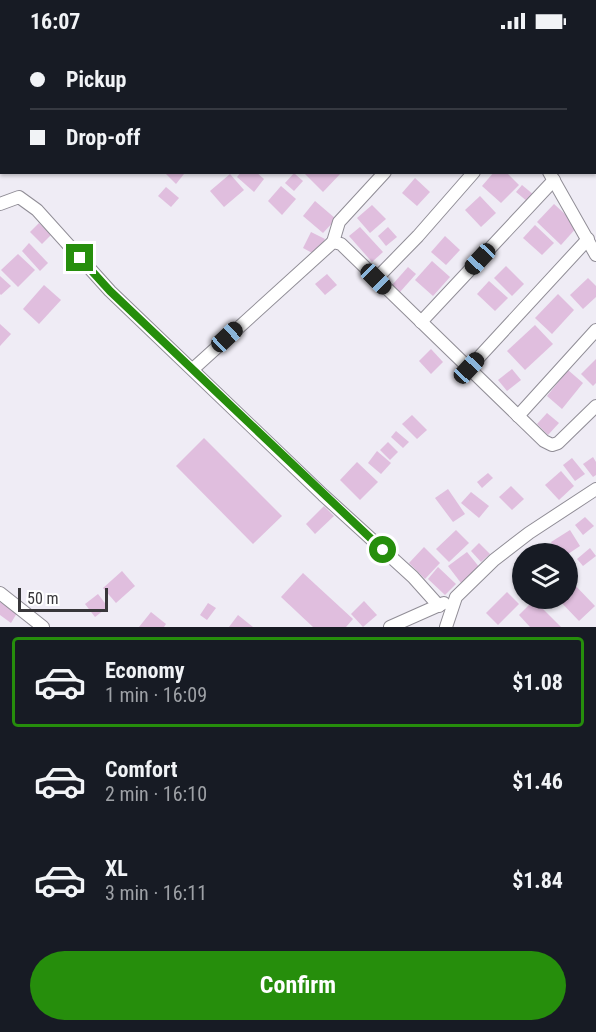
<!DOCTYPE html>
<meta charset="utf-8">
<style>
:root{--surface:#171b24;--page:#20242c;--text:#f1f3f6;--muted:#9ea1a6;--line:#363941;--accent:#268e0c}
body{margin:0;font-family:"Roboto Condensed",sans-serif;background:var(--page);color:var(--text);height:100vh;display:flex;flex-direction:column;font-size:22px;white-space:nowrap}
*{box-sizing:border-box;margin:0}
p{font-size:20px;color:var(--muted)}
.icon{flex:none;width:33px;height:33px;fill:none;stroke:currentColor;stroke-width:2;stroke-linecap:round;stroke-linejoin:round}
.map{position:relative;height:585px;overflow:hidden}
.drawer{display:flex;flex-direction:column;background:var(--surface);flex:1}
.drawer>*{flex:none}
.top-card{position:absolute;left:0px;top:0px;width:597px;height:132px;box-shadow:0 2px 4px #0004;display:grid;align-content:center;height:132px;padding:0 30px;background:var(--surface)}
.fabs{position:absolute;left:512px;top:501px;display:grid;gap:12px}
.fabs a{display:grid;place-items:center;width:66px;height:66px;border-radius:50%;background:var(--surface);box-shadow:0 2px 4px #0004;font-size:30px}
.scale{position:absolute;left:18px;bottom:15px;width:90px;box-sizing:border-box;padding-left:6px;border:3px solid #38373a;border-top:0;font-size:16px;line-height:21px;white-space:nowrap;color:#38373a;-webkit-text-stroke:4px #fff;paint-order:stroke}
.end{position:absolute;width:27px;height:27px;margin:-14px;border:8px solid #268e0c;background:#fff;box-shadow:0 0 0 3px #fff}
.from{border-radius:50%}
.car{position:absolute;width:18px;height:36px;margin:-18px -9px;border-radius:8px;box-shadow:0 0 4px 2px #0007;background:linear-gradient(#222 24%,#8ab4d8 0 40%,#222 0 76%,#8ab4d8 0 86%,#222 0)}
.top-card b{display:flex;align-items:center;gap:21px;height:57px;font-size:22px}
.top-card b+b{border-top:2px solid var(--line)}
.top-card i{width:15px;height:15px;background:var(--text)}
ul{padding:10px 0 0;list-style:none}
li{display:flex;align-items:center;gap:18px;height:90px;margin:0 12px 9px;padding:0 18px;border:3px solid transparent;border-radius:6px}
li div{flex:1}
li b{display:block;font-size:22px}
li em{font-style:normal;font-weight:700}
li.active{border-color:var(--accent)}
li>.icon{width:54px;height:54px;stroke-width:1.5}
.primary-button{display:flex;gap:12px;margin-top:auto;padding:12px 30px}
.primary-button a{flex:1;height:69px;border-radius:36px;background:var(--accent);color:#fff;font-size:24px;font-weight:700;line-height:69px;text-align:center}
.status{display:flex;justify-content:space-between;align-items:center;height:42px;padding:0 30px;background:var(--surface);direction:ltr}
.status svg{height:16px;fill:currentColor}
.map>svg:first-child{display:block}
.building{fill:#e0bede}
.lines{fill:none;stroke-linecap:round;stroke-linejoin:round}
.street-casing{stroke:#908d96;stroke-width:14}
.street{stroke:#fff;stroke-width:12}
.route{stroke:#268e0c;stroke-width:8}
</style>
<div class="status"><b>16:07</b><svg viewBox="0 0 49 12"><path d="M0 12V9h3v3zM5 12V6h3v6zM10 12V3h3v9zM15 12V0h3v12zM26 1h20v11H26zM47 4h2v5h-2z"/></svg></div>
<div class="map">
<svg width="596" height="585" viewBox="0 0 596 585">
<rect width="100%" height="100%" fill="#efecf5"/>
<!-- building -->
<g class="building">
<polygon points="164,130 182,130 184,132 176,142"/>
<polygon points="241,130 256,130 264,137 254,150 237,135"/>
<polygon points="306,130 342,130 323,150 305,132"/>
<polygon points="494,130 506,130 519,143 501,161 482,144"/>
<polygon points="294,131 303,139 294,149 285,141"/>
<polygon points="230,132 244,148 224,165 210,149"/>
<polygon points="415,136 430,150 417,164 402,151"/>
<polygon points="522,143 534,153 528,160 516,150"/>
<polygon points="281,144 296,157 282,173 268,159"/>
<polygon points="166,145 179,156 171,165 158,154"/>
<polygon points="480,154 496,171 481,185 465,168"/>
<polygon points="315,159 336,177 323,191 303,174"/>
<polygon points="554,162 578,184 561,203 537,180"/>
<polygon points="372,163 386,177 370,191 357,176"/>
<polygon points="39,181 51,193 42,202 30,190"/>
<polygon points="535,183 554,201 542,213 523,196"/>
<polygon points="360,185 383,210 372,220 349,194"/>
<polygon points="388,185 397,195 386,204 378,194"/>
<polygon points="311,190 325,197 316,213 303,206"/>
<polygon points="445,194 460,208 446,223 431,210"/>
<polygon points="29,201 48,221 40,229 22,209"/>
<polygon points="18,212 35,228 18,245 1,228"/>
<polygon points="432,219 450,235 433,254 415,238"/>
<polygon points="506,224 524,242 512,254 494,236"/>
<polygon points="408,225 416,232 400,250 392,243"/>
<polygon points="327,232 337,243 325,253 315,242"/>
<polygon points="0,234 11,244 1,253 0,252"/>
<polygon points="588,236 596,244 596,255 583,267 570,253"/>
<polygon points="489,239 508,256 495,269 477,252"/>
<polygon points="44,243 61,258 39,282 23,267"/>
<polygon points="558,252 574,268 552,292 535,276"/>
<polygon points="0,282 11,292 0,304"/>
<polygon points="535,283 553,302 525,328 507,309"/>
<polygon points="431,307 443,320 431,332 419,319"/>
<polygon points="596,317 596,341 593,344 581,332"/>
<polygon points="512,327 521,338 507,349 498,338"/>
<polygon points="568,328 583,341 562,367 547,354"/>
<polygon points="547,371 559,381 548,393 537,382"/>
<polygon points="412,373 427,388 417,397 402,382"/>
<polygon points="396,389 409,400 403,406 391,395"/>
<polygon points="204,396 282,474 253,502 176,424"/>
<polygon points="388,400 398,410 390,418 380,408"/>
<polygon points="377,409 391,421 381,432 368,421"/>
<polygon points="593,415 596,420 596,433 593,435 583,422"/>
<polygon points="572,416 585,432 575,439 563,423"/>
<polygon points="357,420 378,440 360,458 340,438"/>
<polygon points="561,429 574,444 559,458 545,443"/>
<polygon points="488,431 493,436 482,446 477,440"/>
<polygon points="511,444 524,457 512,468 499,455"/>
<polygon points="448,447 465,472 453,480 435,456"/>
<polygon points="471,450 489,464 479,476 461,461"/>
<polygon points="324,464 334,474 315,492 306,482"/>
<polygon points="585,475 594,484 583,493 575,483"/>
<polygon points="456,488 469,501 449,520 436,507"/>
<polygon points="570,488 580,504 568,512 558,512 551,500"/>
<polygon points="479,501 490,512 481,520 471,509"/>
<polygon points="424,505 440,521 425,537 409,521"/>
<polygon points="590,506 596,514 583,524 577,517"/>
<polygon points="467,510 480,526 461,541 448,524"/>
<polygon points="438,525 456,542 445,553 428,537"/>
<polygon points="122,529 135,544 116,561 103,546"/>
<polygon points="303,531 353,577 346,585 313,585 281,555"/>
<polygon points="572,540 595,564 579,579 557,556 567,556 567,546"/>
<polygon points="507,550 519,562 498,583 486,571"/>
<polygon points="98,552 108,565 95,575 85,562"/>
<polygon points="534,558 561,585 530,585 519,573"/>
<polygon points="364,559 377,573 363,585 351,572"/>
<polygon points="0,560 17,571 11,581 0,573"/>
<polygon points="208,561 216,566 207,578 200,573"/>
<polygon points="151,570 166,582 164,585 139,585"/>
<polygon points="238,573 253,585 229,585"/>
</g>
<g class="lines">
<defs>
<g id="street">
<polyline points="445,0 446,2"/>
<polyline points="281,2 283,0"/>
<polyline points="596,10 596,9"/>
<polyline points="549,130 596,213"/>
<polyline points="0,162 19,155 37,168 110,249 323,453 413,535 439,564"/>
<polyline points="333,200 339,180 385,130"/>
<polyline points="376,237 418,194 474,130"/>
<polyline points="421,280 554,138"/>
<polyline points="469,326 588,197"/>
<polyline points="193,327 333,200 341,202 544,399 552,403 558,401 596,364"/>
<polyline points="518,374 596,288"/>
<polyline points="0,551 43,585"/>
<polyline points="390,585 444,561"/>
<polyline points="446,585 456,555 494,518 529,491 596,447"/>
</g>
</defs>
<!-- street casing -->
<use href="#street" class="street-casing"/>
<!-- street -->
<use href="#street" class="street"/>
</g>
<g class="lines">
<!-- route -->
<polyline class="route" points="80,216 110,249 383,508"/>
</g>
</svg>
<div class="fabs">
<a><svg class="icon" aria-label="layers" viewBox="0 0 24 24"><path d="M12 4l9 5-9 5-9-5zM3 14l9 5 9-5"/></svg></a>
</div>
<div class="scale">50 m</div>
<i class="end from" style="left:383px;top:508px"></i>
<i class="end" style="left:80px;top:216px"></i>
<i class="car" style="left:480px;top:217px;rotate:223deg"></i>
<i class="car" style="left:376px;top:237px;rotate:135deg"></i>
<i class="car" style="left:227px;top:295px;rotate:47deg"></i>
<i class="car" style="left:469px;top:326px;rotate:43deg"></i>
<div class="top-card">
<b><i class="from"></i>Pickup</b>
<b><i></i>Drop-off</b>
</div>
</div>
<section class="drawer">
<ul>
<li class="active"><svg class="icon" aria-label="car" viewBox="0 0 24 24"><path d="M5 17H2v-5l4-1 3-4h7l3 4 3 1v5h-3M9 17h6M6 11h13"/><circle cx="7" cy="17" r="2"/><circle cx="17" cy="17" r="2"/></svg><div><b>Economy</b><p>1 min · 16:09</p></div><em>$1.08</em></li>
<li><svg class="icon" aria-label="car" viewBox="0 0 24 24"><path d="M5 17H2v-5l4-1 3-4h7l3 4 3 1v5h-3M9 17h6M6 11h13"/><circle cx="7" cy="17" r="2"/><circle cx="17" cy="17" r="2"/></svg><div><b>Comfort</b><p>2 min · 16:10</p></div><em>$1.46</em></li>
<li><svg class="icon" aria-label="car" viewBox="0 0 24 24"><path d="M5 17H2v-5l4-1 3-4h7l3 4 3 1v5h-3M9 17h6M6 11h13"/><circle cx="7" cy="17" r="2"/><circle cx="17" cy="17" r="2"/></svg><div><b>XL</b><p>3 min · 16:11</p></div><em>$1.84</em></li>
</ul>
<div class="primary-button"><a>Confirm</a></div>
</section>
